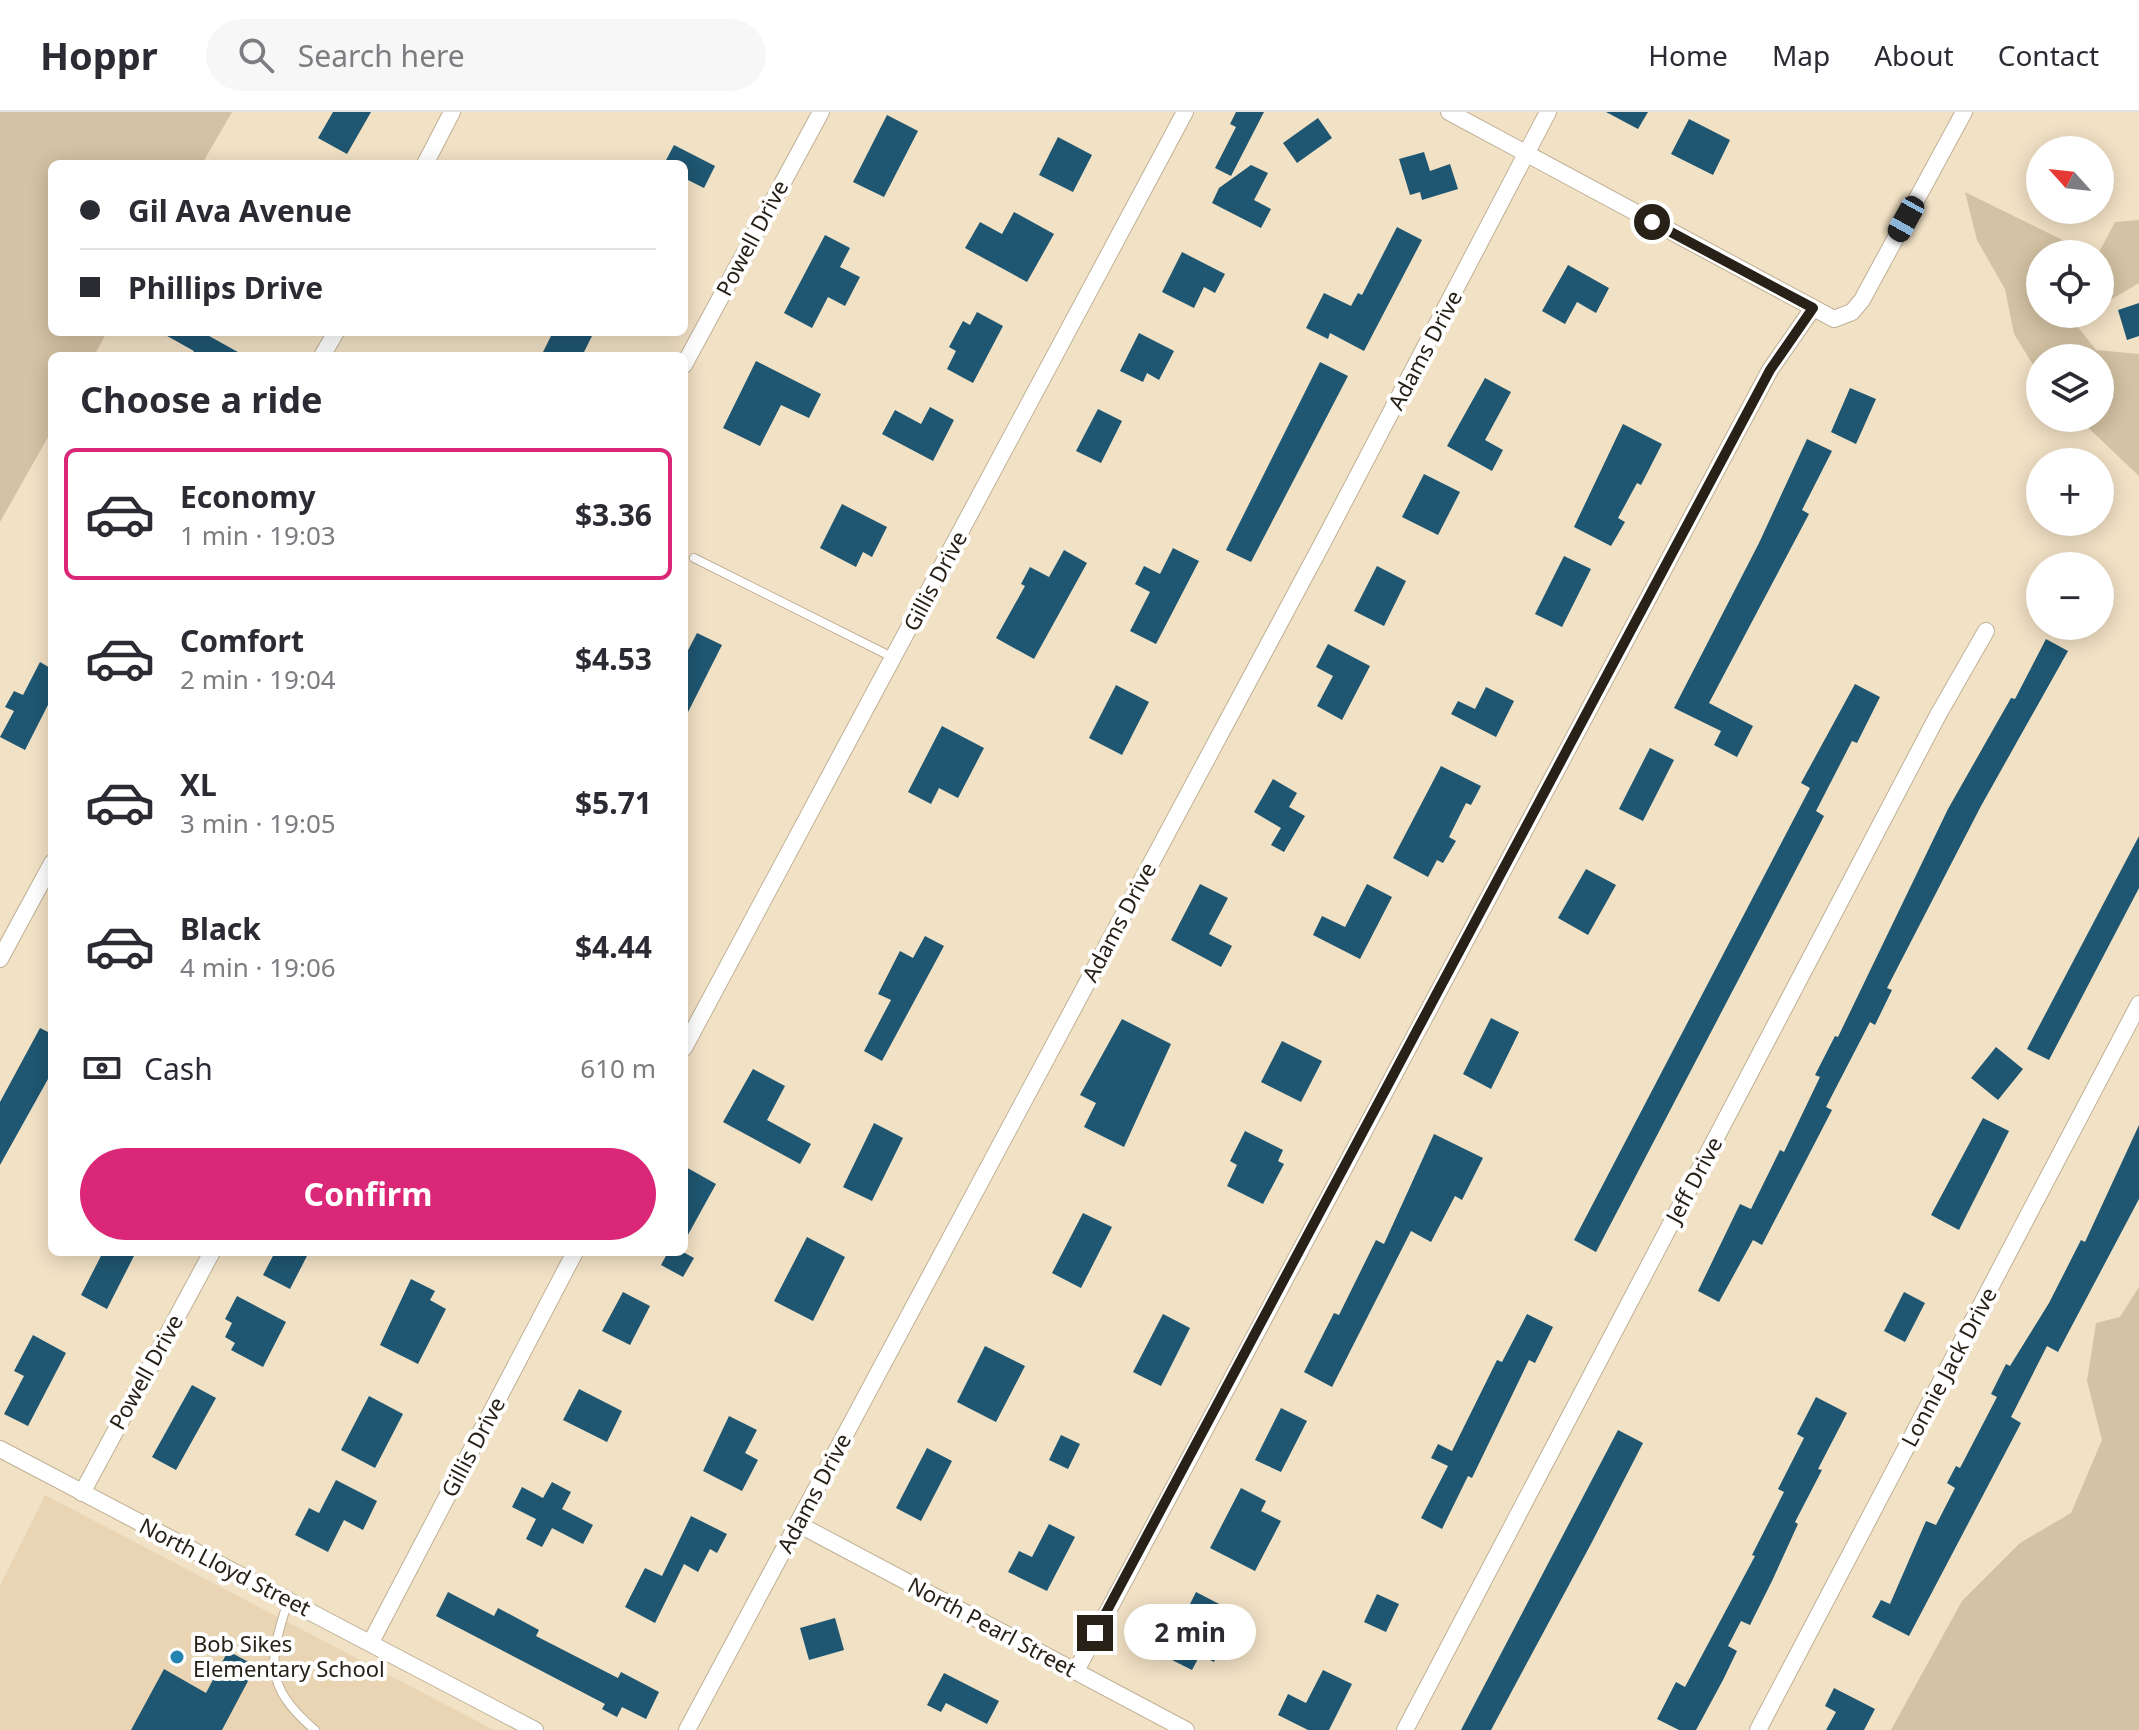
<!DOCTYPE html>
<meta charset="utf-8">
<style>
:root{--surface:#fff;--page:#f7f7f7;--text:#2b2b33;--muted:#7c7c81;--line:#e1e1e2;--accent:#db2777}
body{margin:0;font-family:"Noto Sans",sans-serif;background:var(--page);color:var(--text);height:100vh;display:flex;flex-direction:column;font-size:30px;white-space:nowrap}
*{box-sizing:border-box;margin:0}
p{font-size:26px;color:var(--muted)}
.icon{flex:none;width:44px;height:44px;fill:none;stroke:currentColor;stroke-width:2;stroke-linecap:round;stroke-linejoin:round}
.map{position:relative;flex:1;overflow:hidden}
.side{position:absolute;left:48px;top:240px;width:640px;height:904px;display:flex;flex-direction:column;background:var(--surface);border-radius:12px;box-shadow:0 4px 20px #0003}
.side>*{flex:none}
.top-card{position:absolute;left:48px;top:48px;width:640px;height:176px;border-radius:12px;box-shadow:0 4px 20px #0003;display:grid;align-content:center;height:176px;padding:0 32px;background:var(--surface)}
.needle{width:52px;rotate:297deg}
.controls{position:absolute;left:2026px;top:24px;display:grid;gap:16px}
.controls a{display:grid;place-items:center;width:88px;height:88px;border-radius:50%;background:var(--surface);box-shadow:0 4px 20px #0003;font-size:40px}
.end{position:absolute;width:36px;height:36px;margin:-18px;border:10px solid #272117;background:#fff;box-shadow:0 0 0 4px #fff}
.from{border-radius:50%}
.bubble{position:absolute;height:56px;border-radius:28px;background:var(--surface);box-shadow:0 4px 20px #0003;font-size:26px;font-weight:700;line-height:56px;text-align:center}
.car{position:absolute;width:24px;height:48px;margin:-24px -12px;border-radius:10px;box-shadow:0 0 6px 2px #0007;background:linear-gradient(#222 24%,#8ab4d8 0 40%,#222 0 76%,#8ab4d8 0 86%,#222 0)}
.top-card b{display:flex;align-items:center;gap:28px;height:76px;font-size:30px}
.top-card b+b{border-top:2px solid var(--line)}
.top-card i{width:20px;height:20px;background:var(--text)}
ul{padding:0;list-style:none}
li{display:flex;align-items:center;gap:24px;height:132px;margin:0 16px 12px;padding:0 16px;border:4px solid transparent;border-radius:12px}
li div{flex:1}
li b{display:block;font-size:30px}
li em{font-style:normal;font-weight:700}
li.current{border-color:var(--accent)}
li>.icon{width:72px;height:72px;stroke-width:1.5}
h2{padding:0 32px;font-size:36px;line-height:96px}
.pay{display:flex;align-items:center;gap:20px;height:88px;padding:0 32px;font-size:30px}
.pay p{margin-inline-start:auto}
.primary-button{display:flex;gap:16px;margin-top:auto;padding:16px 32px}
.primary-button a{flex:1;height:92px;border-radius:48px;background:var(--accent);color:#fff;font-size:32px;font-weight:700;line-height:92px;text-align:center}
header{display:flex;align-items:center;gap:48px;box-sizing:border-box;height:112px;padding:0 40px;background:var(--surface);border-bottom:2px solid var(--line)}
header strong{font-size:38px}
nav{display:flex;gap:44px;margin-inline-start:auto;font-size:28px}
.search{width:560px;height:72px;background:var(--page);display:flex;align-items:center;gap:20px;box-sizing:border-box;padding:0 28px;border-radius:44px;color:var(--muted);font-size:30px}
.map>svg:first-child{display:block}
.built{fill:#e9d5b3}
.green{fill:#d3c2a3}
.building{fill:#1f5671}
.lines{fill:none;stroke-linecap:round;stroke-linejoin:round}
.lane-casing{stroke:#c0b196;stroke-width:10}
.street-casing{stroke:#c0b196;stroke-width:18}
.lane{stroke:#fff;stroke-width:8}
.street{stroke:#fff;stroke-width:16}
.route{stroke:#272117;stroke-width:10}
.poi-dot{fill:#2483af;stroke:#fff;stroke-width:3}
.labels{text-anchor:middle;stroke-width:8;stroke-linejoin:round;paint-order:stroke}
.street-label{font-size:22px;fill:#272117;stroke:#fff}
.poi-label{font-size:22px;fill:#272117;stroke:#fff;text-anchor:start}
</style>
<header>
<strong>Hoppr</strong>
<div class="search"><svg class="icon" aria-label="search" viewBox="0 0 24 24"><circle cx="10" cy="10" r="6"/><path d="M15 15l6 6"/></svg>Search here</div>
<nav><a>Home</a><a>Map</a><a>About</a><a>Contact</a></nav>
</header>
<div class="map">
<svg width="2139" height="1618" viewBox="0 0 2139 1618">
<rect width="100%" height="100%" fill="#f1e1c5"/>
<!-- built -->
<polygon class="built" points="45,1383 494,1618 0,1618 0,1473"/>
<!-- green -->
<g class="green">
<polygon points="0,0 232,0 202,52 52,52 52,220 107,220 94,244 52,244 52,318 0,410"/>
<polygon points="1965,80 2091,142 2040,142 2040,202 2087,202 2074,210 2096,238 2139,242 2139,364 2078,306 2100,306 2100,246 2040,246 2040,264 2014,222 2005,177 1977,128"/>
<polygon points="2139,108 2139,171 2100,194 2098,142 2115,110"/>
<polygon points="2139,1175 2139,1618 1891,1618 1962,1489 2020,1431 2071,1401 2102,1328 2087,1269 2096,1211 2120,1205"/>
</g>
<!-- building -->
<g class="building">
<polygon points="333,0 371,0 347,42 318,26"/>
<polygon points="1236,0 1264,0 1231,64 1215,56 1236,15 1230,12"/>
<polygon points="1606,0 1648,0 1638,17"/>
<polygon points="887,3 918,19 884,85 853,70"/>
<polygon points="1318,6 1332,26 1297,51 1283,31"/>
<polygon points="1689,7 1730,28 1713,63 1671,42"/>
<polygon points="1058,25 1092,43 1073,80 1039,63"/>
<polygon points="674,33 715,54 704,76 684,66 684,52 664,52"/>
<polygon points="1424,40 1430,59 1450,52 1458,77 1422,88 1420,80 1410,83 1399,47"/>
<polygon points="1251,53 1268,61 1254,88 1271,97 1261,116 1212,91 1219,76"/>
<polygon points="1014,100 1054,122 1027,170 965,136 980,110 1002,122"/>
<polygon points="1397,115 1422,128 1364,239 1330,221 1328,227 1306,216 1324,181 1351,194 1358,181 1362,183"/>
<polygon points="825,123 850,136 840,155 860,165 845,194 828,185 812,216 784,201"/>
<polygon points="1182,140 1225,162 1215,181 1204,175 1194,196 1162,180"/>
<polygon points="1568,153 1609,176 1596,201 1577,190 1565,212 1542,199"/>
<polygon points="2139,191 2139,224 2127,228 2118,198"/>
<polygon points="977,200 1003,214 973,271 947,257 956,239 949,235 963,209 970,213"/>
<polygon points="160,220 202,220 245,244 191,244 194,239"/>
<polygon points="553,220 594,220 582,244 541,244"/>
<polygon points="1139,221 1174,239 1159,268 1147,261 1143,270 1120,259"/>
<polygon points="756,249 821,282 809,306 781,293 760,334 723,316"/>
<polygon points="1320,250 1348,264 1251,450 1226,438"/>
<polygon points="1485,266 1511,280 1485,328 1503,338 1492,359 1447,334"/>
<polygon points="1850,276 1876,287 1856,332 1831,320"/>
<polygon points="930,295 954,308 933,349 882,322 895,298 921,312"/>
<polygon points="1098,297 1122,309 1101,351 1076,339"/>
<polygon points="1623,312 1662,332 1641,373 1637,371 1618,406 1625,410 1611,434 1574,415"/>
<polygon points="1807,327 1832,339 1802,398 1809,402 1709,591 1753,614 1737,645 1714,633 1721,619 1674,596 1759,431"/>
<polygon points="1424,362 1460,380 1438,423 1402,405"/>
<polygon points="842,392 887,415 872,445 863,440 856,455 820,436"/>
<polygon points="1173,436 1199,449 1156,532 1130,519 1150,480 1135,472 1144,454 1160,462"/>
<polygon points="1064,438 1087,451 1034,547 996,526 1025,474 1021,472 1030,455 1049,465"/>
<polygon points="1564,444 1591,457 1562,515 1535,502"/>
<polygon points="1377,454 1406,469 1384,514 1354,499"/>
<polygon points="697,521 722,533 684,608 684,546"/>
<polygon points="2046,527 2068,539 1981,694 1887,876 1892,878 1875,913 1870,910 1826,995 1832,998 1762,1133 1753,1128 1719,1190 1698,1179 1740,1092 1751,1097 1780,1038 1784,1040 1820,965 1815,963 1835,924 1838,925 1948,697 2011,586 2015,587"/>
<polygon points="1328,532 1370,554 1342,608 1317,594 1333,564 1316,555"/>
<polygon points="40,550 52,557 52,585 25,638 0,625 14,599 5,595 14,579 23,583"/>
<polygon points="1855,572 1880,585 1857,631 1852,629 1816,699 1824,704 1596,1140 1574,1128 1810,676 1801,671"/>
<polygon points="1116,573 1149,590 1122,643 1089,626"/>
<polygon points="1486,575 1514,589 1496,625 1451,602 1458,589 1475,597"/>
<polygon points="942,614 984,636 958,686 939,676 931,692 908,680"/>
<polygon points="1650,636 1674,648 1643,709 1619,697"/>
<polygon points="1441,654 1481,674 1471,693 1466,691 1449,725 1456,729 1443,751 1437,748 1428,765 1393,746"/>
<polygon points="1273,667 1297,681 1289,695 1305,704 1284,740 1271,733 1281,716 1254,700"/>
<polygon points="2139,724 2139,776 2049,948 2027,937"/>
<polygon points="1586,757 1616,773 1588,823 1558,806"/>
<polygon points="1200,772 1228,786 1209,822 1232,834 1221,855 1171,828"/>
<polygon points="1367,772 1392,785 1360,847 1313,823 1322,804 1345,815"/>
<polygon points="925,824 944,834 882,949 864,939 891,888 878,882 900,839 913,846"/>
<polygon points="1491,906 1519,920 1491,977 1463,962"/>
<polygon points="1122,907 1171,932 1124,1035 1084,1015 1096,991 1080,983"/>
<polygon points="40,916 52,922 52,969 48,967 0,1053 0,990"/>
<polygon points="1282,929 1322,949 1301,990 1261,970"/>
<polygon points="1996,935 2023,957 1998,988 1971,966"/>
<polygon points="753,957 785,974 767,1008 811,1032 800,1052 723,1010"/>
<polygon points="1983,1006 2009,1019 1959,1118 1931,1103"/>
<polygon points="874,1011 903,1026 872,1089 843,1075"/>
<polygon points="2139,1013 2139,1087 2058,1240 2047,1234 2011,1305 2021,1311 1909,1524 1872,1505 1881,1488 1890,1492 1926,1409 1936,1413 1955,1376 1947,1371 1956,1354 1960,1356 1997,1285 1991,1282 2006,1252 2010,1254 2049,1191 2081,1128 2085,1130"/>
<polygon points="1245,1019 1283,1038 1278,1049 1284,1052 1263,1092 1227,1074 1237,1053 1230,1049"/>
<polygon points="1434,1022 1483,1046 1462,1088 1455,1084 1431,1130 1411,1119 1332,1275 1304,1260 1334,1201 1339,1203 1376,1128 1384,1132"/>
<polygon points="684,1054 716,1072 684,1130"/>
<polygon points="1083,1101 1112,1115 1081,1176 1052,1161"/>
<polygon points="807,1125 845,1145 813,1209 774,1189"/>
<polygon points="103,1140 136,1140 107,1197 81,1183"/>
<polygon points="275,1140 309,1140 290,1177 263,1163"/>
<polygon points="668,1140 683,1140 694,1146 683,1165 661,1153"/>
<polygon points="411,1167 435,1179 430,1188 446,1197 418,1252 380,1233"/>
<polygon points="623,1180 650,1194 630,1233 602,1219"/>
<polygon points="1904,1180 1925,1191 1905,1230 1884,1219"/>
<polygon points="237,1184 286,1210 263,1255 231,1238 235,1231 225,1225 232,1211 225,1207"/>
<polygon points="1163,1202 1190,1216 1161,1274 1133,1260"/>
<polygon points="1527,1202 1553,1215 1535,1251 1529,1248 1472,1366 1468,1364 1442,1417 1421,1406 1448,1354 1431,1346 1438,1332 1452,1339 1497,1248 1502,1250"/>
<polygon points="33,1223 66,1241 28,1314 4,1302 24,1264 14,1259"/>
<polygon points="985,1234 1025,1254 996,1310 957,1290"/>
<polygon points="192,1273 216,1286 176,1358 152,1345"/>
<polygon points="579,1277 622,1299 607,1330 563,1308"/>
<polygon points="369,1284 403,1302 375,1356 341,1338"/>
<polygon points="1816,1285 1847,1301 1818,1357 1822,1358 1795,1410 1798,1412 1772,1469 1750,1513 1741,1509 1728,1534 1737,1539 1723,1568 1696,1618 1679,1618 1657,1607 1676,1570 1685,1575 1755,1444 1752,1443 1784,1380 1778,1377 1804,1326 1797,1322"/>
<polygon points="1281,1296 1307,1309 1281,1360 1255,1348"/>
<polygon points="729,1304 757,1318 745,1341 758,1348 742,1379 703,1359"/>
<polygon points="1618,1318 1643,1331 1592,1430 1491,1618 1461,1618"/>
<polygon points="1061,1323 1080,1332 1068,1357 1049,1348"/>
<polygon points="927,1336 952,1349 921,1409 896,1396"/>
<polygon points="336,1368 377,1389 363,1418 344,1408 328,1440 295,1423 309,1396 319,1401"/>
<polygon points="552,1370 571,1380 562,1397 593,1413 583,1432 552,1416 542,1435 526,1427 536,1407 512,1395 522,1375 543,1386"/>
<polygon points="1241,1376 1266,1389 1261,1399 1281,1409 1255,1459 1210,1436"/>
<polygon points="691,1404 727,1422 717,1441 710,1437 698,1460 684,1452 655,1511 625,1495 645,1456 662,1464"/>
<polygon points="1049,1412 1075,1425 1047,1479 1008,1460 1019,1439 1032,1445"/>
<polygon points="448,1480 494,1504 498,1496 539,1518 536,1524 618,1566 621,1560 659,1580 646,1607 622,1595 617,1605 602,1597 605,1592 436,1504"/>
<polygon points="1196,1480 1225,1495 1210,1525 1223,1532 1214,1550 1200,1543 1192,1558 1164,1544"/>
<polygon points="1377,1482 1399,1492 1386,1520 1364,1510"/>
<polygon points="835,1506 844,1538 809,1548 800,1516"/>
<polygon points="228,1539 256,1554 222,1618 131,1618 164,1557 206,1581"/>
<polygon points="1323,1558 1352,1572 1329,1618 1308,1618 1278,1603 1288,1582 1306,1591"/>
<polygon points="944,1561 999,1589 987,1612 946,1591 941,1600 927,1593"/>
<polygon points="1834,1576 1875,1597 1864,1618 1826,1618 1836,1600 1825,1594"/>
</g>
<g class="lines">
<defs>
<g id="lane">
<polyline points="694,446 894,546"/>
<path d="M288 1489C269 1548 263 1574 315 1618"/>
</g>
<g id="street">
<polyline points="1449,0 1834,207 1852,200 1862,188 1964,0"/>
<polyline points="425,52 452,0"/>
<polyline points="322,244 336,220"/>
<polyline points="684,253 821,0"/>
<polyline points="0,847 52,751"/>
<polyline points="684,936 1185,0"/>
<polyline points="0,1337 535,1618"/>
<polyline points="82,1381 212,1140"/>
<polyline points="798,1412 1186,1618"/>
<polyline points="371,1530 575,1140"/>
<polyline points="1076,1559 1770,258 1813,196"/>
<polyline points="687,1618 1322,432 1548,0"/>
<polyline points="1405,1618 1938,603 1986,519"/>
<polyline points="1758,1618 2139,892"/>
</g>
</defs>
<!-- lane casing -->
<use href="#lane" class="lane-casing"/>
<!-- street casing -->
<use href="#street" class="street-casing"/>
<!-- lane -->
<use href="#lane" class="lane"/>
<!-- street -->
<use href="#street" class="street"/>
</g>
<g class="lines">
<!-- route -->
<polyline class="route" points="1095,1521 1770,258 1813,196 1652,110"/>
</g>
<!-- markers -->
<circle class="poi-dot" cx="177" cy="1545" r="8"/>
<g class="labels">
<!-- street labels -->
<g class="street-label">
<text transform="translate(752 126) rotate(-62)" y="8">Powell Drive</text>
<text transform="translate(1425 238) rotate(-62)" y="8">Adams Drive</text>
<text transform="translate(935 469) rotate(-62)" y="8">Gillis Drive</text>
<text transform="translate(1119 810) rotate(-62)" y="8">Adams Drive</text>
<text transform="translate(1694 1068) rotate(-62)" y="8">Jeff Drive</text>
<text transform="translate(1949 1255) rotate(-62)" y="8">Lonnie Jack Drive</text>
<text transform="translate(146 1260) rotate(-61)" y="8">Powell Drive</text>
<text transform="translate(473 1335) rotate(-62)" y="8">Gillis Drive</text>
<text transform="translate(814 1381) rotate(-62)" y="8">Adams Drive</text>
<text transform="translate(225 1455) rotate(27)" y="8">North Lloyd Street</text>
<text transform="translate(992 1515) rotate(28)" y="8">North Pearl Street</text>
</g>
<!-- poi labels -->
<g class="poi-label">
<text x="193" y="1540">Bob Sikes<tspan x="193" dy="25">Elementary School</tspan></text>
</g>
</g>
</svg>
<div class="controls">
<a><svg class="needle" viewBox="-14 -14 28 28"><path d="M0-13l5 13h-10z" fill="#e53935"/><path d="M0 13l5-13h-10z" fill="#7c7c81"/></svg></a>
<a><svg class="icon" aria-label="locate" viewBox="0 0 24 24"><circle cx="12" cy="12" r="6"/><path d="M12 2v4M12 18v4M2 12h4M18 12h4"/></svg></a>
<a><svg class="icon" aria-label="layers" viewBox="0 0 24 24"><path d="M12 4l9 5-9 5-9-5zM3 14l9 5 9-5"/></svg></a>
<a>+</a>
<a>−</a>
</div>
<i class="end from" style="left:1652px;top:110px"></i>
<i class="end" style="left:1095px;top:1521px"></i>
<div class="bubble" style="left:1124px;top:1492px;width:132px">2 min</div>
<i class="car" style="left:1906px;top:107px;rotate:209deg"></i>
<div class="top-card">
<b><i class="from"></i>Gil Ava Avenue</b>
<b><i></i>Phillips Drive</b>
</div>
<section class="side">
<h2>Choose a ride</h2>
<ul>
<li class="current"><svg class="icon" aria-label="car" viewBox="0 0 24 24"><path d="M5 17H2v-5l4-1 3-4h7l3 4 3 1v5h-3M9 17h6M6 11h13"/><circle cx="7" cy="17" r="2"/><circle cx="17" cy="17" r="2"/></svg><div><b>Economy</b><p>1 min · 19:03</p></div><em>$3.36</em></li>
<li><svg class="icon" aria-label="car" viewBox="0 0 24 24"><path d="M5 17H2v-5l4-1 3-4h7l3 4 3 1v5h-3M9 17h6M6 11h13"/><circle cx="7" cy="17" r="2"/><circle cx="17" cy="17" r="2"/></svg><div><b>Comfort</b><p>2 min · 19:04</p></div><em>$4.53</em></li>
<li><svg class="icon" aria-label="car" viewBox="0 0 24 24"><path d="M5 17H2v-5l4-1 3-4h7l3 4 3 1v5h-3M9 17h6M6 11h13"/><circle cx="7" cy="17" r="2"/><circle cx="17" cy="17" r="2"/></svg><div><b>XL</b><p>3 min · 19:05</p></div><em>$5.71</em></li>
<li><svg class="icon" aria-label="car" viewBox="0 0 24 24"><path d="M5 17H2v-5l4-1 3-4h7l3 4 3 1v5h-3M9 17h6M6 11h13"/><circle cx="7" cy="17" r="2"/><circle cx="17" cy="17" r="2"/></svg><div><b>Black</b><p>4 min · 19:06</p></div><em>$4.44</em></li>
</ul>
<div class="pay"><svg class="icon" aria-label="cash" viewBox="0 0 24 24"><path d="M3 7h18v10H3z"/><circle cx="12" cy="12" r="2"/></svg>Cash<p>610 m</p></div>
<div class="primary-button"><a>Confirm</a></div>
</section>
</div>
